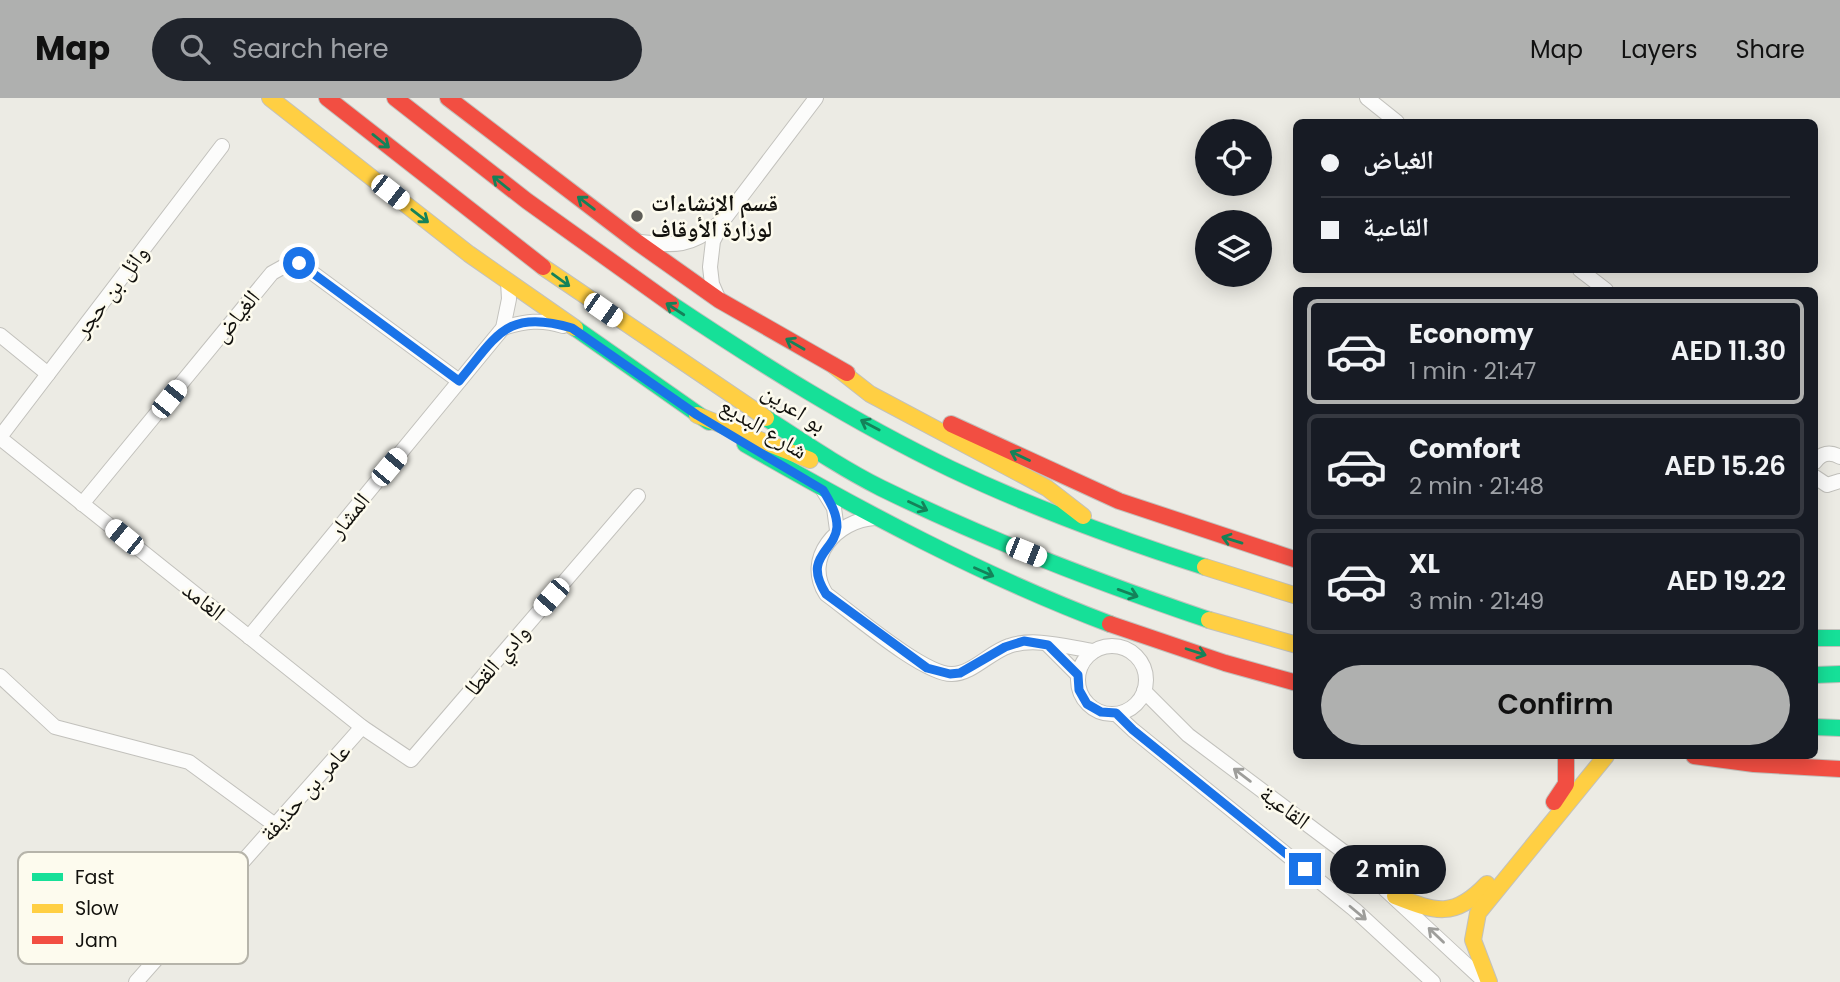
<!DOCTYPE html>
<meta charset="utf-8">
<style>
:root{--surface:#171b24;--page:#20242c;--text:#f1f3f6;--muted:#9ea1a6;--line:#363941;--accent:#afb0af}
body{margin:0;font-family:Poppins,"Noto Naskh Arabic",sans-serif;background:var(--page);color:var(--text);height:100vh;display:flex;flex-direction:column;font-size:26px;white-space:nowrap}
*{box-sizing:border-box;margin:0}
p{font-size:23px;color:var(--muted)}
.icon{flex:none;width:38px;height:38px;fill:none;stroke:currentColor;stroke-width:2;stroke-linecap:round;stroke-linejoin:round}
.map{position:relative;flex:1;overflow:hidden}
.details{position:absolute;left:1293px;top:189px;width:525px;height:472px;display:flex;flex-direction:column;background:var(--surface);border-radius:10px;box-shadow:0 4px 18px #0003}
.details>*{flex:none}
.top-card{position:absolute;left:1293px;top:21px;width:525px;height:154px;border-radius:10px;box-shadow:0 4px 18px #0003;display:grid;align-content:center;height:154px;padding:0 28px;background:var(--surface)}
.controls{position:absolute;left:1195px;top:21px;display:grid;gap:14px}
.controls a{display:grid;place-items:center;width:77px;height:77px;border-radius:50%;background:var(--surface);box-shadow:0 4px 18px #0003;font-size:35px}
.end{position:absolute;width:32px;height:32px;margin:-16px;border:9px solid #1a73e8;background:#fff;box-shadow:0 0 0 4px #fff}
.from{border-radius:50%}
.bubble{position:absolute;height:49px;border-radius:24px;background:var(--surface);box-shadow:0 4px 18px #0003;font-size:23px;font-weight:600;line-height:49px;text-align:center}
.car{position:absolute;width:21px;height:42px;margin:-21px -10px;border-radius:9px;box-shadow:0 0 5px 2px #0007;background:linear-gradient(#fff 24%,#345 0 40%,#fff 0 76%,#345 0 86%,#fff 0)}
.top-card b{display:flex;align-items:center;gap:24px;height:66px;font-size:26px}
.top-card b+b{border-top:2px solid var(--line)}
.top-card i{width:18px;height:18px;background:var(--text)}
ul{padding:12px 0 0;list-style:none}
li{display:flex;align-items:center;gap:21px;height:105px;margin:0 14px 10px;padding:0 14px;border:4px solid var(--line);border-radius:10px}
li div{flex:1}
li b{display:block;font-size:26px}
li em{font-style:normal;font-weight:600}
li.active{border-color:var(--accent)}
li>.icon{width:63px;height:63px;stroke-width:1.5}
.button{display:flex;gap:14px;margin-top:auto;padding:14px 28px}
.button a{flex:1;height:80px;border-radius:42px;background:var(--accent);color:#111;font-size:28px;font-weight:600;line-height:80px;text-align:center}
header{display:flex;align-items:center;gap:42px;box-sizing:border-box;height:98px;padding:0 35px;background:var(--accent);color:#111}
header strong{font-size:33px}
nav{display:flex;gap:38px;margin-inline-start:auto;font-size:24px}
.search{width:490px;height:63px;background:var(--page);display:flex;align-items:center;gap:18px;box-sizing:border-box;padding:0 24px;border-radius:38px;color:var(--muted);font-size:26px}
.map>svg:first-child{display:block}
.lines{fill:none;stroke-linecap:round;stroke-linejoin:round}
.street-casing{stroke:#c2c1bc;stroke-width:16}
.fast-casing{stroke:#c2c1bc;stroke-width:18}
.slow-casing{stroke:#c2c1bc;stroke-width:18}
.jam-casing{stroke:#c2c1bc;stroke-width:18}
.street{stroke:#fcfcfb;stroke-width:14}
.fast{stroke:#16e098;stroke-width:16}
.slow{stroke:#ffcf43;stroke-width:16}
.jam{stroke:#f24e42;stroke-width:16}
.oneway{stroke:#148259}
.oneway2{stroke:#9e9e9b}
.route{stroke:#1a73e8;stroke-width:9}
.poi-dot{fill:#5e5d58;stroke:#fdfbee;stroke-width:2.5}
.labels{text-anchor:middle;stroke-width:5;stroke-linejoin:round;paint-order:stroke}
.poi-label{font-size:23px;font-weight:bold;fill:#11100c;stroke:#fdfbee;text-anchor:start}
.street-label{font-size:23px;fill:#11100c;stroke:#fdfbee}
.key{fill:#fdfbee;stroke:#b6b4aa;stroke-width:2}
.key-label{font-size:19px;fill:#11100c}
</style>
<header>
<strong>Map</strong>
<div class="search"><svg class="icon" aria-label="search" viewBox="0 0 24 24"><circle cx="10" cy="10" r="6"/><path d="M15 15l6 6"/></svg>Search here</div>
<nav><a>Map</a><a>Layers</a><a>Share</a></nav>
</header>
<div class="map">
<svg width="1840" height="884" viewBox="0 0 1840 884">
<rect width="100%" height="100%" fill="#ecebe4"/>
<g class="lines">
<defs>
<g id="street">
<polyline points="1367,0 1397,24"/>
<path d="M640 144C675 148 691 149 718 126"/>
<polyline points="1580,172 1606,192"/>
<polyline points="719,202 712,186 710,169 713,143 725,120 816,0"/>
<path d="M503 230C525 223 542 221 563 228"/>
<polyline points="0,237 48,276"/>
<polyline points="0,339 222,48"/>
<polyline points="0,340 362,629 411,662 638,398"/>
<path d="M1815 364C1821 355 1830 353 1840 359"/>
<polyline points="1815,379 1827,387 1840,383"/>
<polyline points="823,392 834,410 837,432"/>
<polyline points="82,406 272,175 290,165 299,165 459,283"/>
<path d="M875 420C837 422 803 460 826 496 852 515 924 577 952 576 972 576 990 554 1009 548 1034 539 1067 549 1094 553"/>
<polyline points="249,539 503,230 509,201 508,183"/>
<polyline points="1048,547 1078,577"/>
<circle cx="1112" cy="582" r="34"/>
<polyline points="0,578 55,629 189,664 275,727"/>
<polyline points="1144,593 1188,637 1348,757 1484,883"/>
<polyline points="1116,616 1133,632 1355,812 1433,884"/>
<polyline points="136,884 362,629"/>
</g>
<g id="fast">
<path d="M671 206C761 266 853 324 951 371 1033 410 1118 441 1205 469"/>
<polyline points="575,230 709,324"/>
<path d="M766 320C803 344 841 370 881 390 987 442 1097 484 1209 522"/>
<path d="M745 346C863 414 983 478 1110 526"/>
<polyline points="1815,540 1840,540"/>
<polyline points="1815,577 1840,576"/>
<polyline points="1815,629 1840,630"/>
</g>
<g id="slow">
<polyline points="270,0 469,156 575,230"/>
<polyline points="543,169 766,320"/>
<polyline points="833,267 870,296 1047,390 1083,418"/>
<polyline points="697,317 810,362"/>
<polyline points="1205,469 1297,498"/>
<polyline points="1209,522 1297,547"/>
<path d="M1395 798C1436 814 1454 821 1487 786"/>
<polyline points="1489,884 1473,842 1478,815 1606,658"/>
</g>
<g id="jam">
<polyline points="327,0 543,169"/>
<polyline points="395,0 527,103 671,206"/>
<polyline points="448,0 637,144 719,202 847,275"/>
<polyline points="951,326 1119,403 1297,462"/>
<polyline points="1110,526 1225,565 1297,585"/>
<polyline points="1694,658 1754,666 1840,671"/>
<polyline points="1554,704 1566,686 1566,658"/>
</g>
</defs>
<!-- street casing -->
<use href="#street" class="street-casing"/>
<!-- fast casing -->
<use href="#fast" class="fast-casing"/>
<!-- slow casing -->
<use href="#slow" class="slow-casing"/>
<!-- jam casing -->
<use href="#jam" class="jam-casing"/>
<!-- street -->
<use href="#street" class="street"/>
<!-- fast -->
<use href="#fast" class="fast"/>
<!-- slow -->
<use href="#slow" class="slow"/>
<!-- jam -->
<use href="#jam" class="jam"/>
</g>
<!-- one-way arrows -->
<defs><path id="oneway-shaft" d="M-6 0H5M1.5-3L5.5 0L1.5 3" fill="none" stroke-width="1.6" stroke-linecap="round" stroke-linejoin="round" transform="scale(1.75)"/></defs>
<g class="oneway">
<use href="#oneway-shaft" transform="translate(381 43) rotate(39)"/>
<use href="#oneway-shaft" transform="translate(501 85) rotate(-141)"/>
<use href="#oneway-shaft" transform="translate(586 105) rotate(-143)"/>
<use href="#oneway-shaft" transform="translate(420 118) rotate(38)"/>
<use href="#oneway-shaft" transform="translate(561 182) rotate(36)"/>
<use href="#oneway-shaft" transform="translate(675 211) rotate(-147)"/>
<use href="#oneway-shaft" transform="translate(795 246) rotate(-150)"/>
<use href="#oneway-shaft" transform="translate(870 327) rotate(-152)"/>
<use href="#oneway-shaft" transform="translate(1020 358) rotate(-155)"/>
<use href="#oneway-shaft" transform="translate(918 408) rotate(25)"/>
<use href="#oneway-shaft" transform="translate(1232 442) rotate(-163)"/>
<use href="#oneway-shaft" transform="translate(984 474) rotate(24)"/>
<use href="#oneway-shaft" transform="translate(1128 495) rotate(20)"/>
<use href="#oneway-shaft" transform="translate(1196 554) rotate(18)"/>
</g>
<g class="oneway2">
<use href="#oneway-shaft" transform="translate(1242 677) rotate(-143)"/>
<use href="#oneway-shaft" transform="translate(1358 815) rotate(40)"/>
<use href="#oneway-shaft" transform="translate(1436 837) rotate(-136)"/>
</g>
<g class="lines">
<!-- route -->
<path class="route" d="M299 165 459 283C497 238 506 210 572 230L697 317 823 392C830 404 837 415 837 429 835 454 802 458 826 496L927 570 950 576 960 575 1005 549 1024 543 1048 547 1078 577 1079 592 1087 606 1101 614 1116 615 1133 632 1305 771"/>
</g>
<!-- markers -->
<circle class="poi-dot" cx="637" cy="118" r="7"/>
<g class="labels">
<!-- poi labels -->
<g class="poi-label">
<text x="651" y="113">قسم الإنشاءات<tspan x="651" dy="26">لوزارة الأوقاف</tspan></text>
</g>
<!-- street labels -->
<g class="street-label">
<text transform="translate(111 193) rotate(-53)" y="8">وائل بن حجر</text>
<text transform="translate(236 218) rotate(-51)" y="8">الغياض</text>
<text transform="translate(794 310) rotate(33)" y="8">بو اعرين</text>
<text transform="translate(764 330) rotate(31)" y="8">شارع البديع</text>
<text transform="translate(349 417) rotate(-51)" y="8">المشار</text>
<text transform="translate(204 503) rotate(39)" y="8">الغامد</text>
<text transform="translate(497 562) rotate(-49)" y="8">وادي القطا</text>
<text transform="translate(305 694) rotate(-48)" y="8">عامر بن حذيفة</text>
<text transform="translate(1285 709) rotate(37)" y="8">القاعية</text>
</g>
</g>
<!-- legend -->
<rect x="18" y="754" width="230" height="112" rx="10" class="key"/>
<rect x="32" y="775" width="31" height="8" fill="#16e098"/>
<rect x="32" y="806" width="31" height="9" fill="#ffcf43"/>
<rect x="32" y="838" width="31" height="8" fill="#f24e42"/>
<g class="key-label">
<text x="75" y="786">Fast</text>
<text x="75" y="817">Slow</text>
<text x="75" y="849">Jam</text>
</g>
</svg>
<div class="controls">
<a><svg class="icon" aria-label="locate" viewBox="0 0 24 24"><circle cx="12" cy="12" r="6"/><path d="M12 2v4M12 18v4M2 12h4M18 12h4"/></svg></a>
<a><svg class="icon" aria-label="layers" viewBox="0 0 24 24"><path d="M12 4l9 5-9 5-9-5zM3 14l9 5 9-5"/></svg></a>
</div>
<i class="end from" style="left:299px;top:165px"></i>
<i class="end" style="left:1305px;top:771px"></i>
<div class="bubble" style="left:1330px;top:747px;width:116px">2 min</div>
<i class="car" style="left:390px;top:94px;rotate:128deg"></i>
<i class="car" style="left:603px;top:212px;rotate:125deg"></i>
<i class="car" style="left:169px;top:301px;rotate:39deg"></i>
<i class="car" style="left:389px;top:369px;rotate:40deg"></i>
<i class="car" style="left:124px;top:439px;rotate:309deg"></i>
<i class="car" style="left:1026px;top:454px;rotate:112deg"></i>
<i class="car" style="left:551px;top:499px;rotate:221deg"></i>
<div class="top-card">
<b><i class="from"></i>الغياض</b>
<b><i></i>القاعية</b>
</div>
<section class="details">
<ul>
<li class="active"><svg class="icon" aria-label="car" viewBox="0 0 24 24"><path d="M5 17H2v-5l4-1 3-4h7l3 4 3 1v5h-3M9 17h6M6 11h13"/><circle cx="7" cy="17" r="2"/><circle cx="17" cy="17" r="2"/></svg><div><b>Economy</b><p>1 min · 21:47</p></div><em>AED 11.30</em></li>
<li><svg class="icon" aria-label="car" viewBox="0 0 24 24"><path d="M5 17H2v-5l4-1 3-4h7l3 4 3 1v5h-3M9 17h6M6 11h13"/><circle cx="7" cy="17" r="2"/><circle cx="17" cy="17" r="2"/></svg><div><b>Comfort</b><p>2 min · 21:48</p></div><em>AED 15.26</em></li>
<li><svg class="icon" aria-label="car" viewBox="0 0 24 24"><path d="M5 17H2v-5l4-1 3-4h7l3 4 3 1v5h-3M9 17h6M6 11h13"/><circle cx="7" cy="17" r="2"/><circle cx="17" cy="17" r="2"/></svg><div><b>XL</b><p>3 min · 21:49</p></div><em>AED 19.22</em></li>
</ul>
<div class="button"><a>Confirm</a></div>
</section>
</div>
